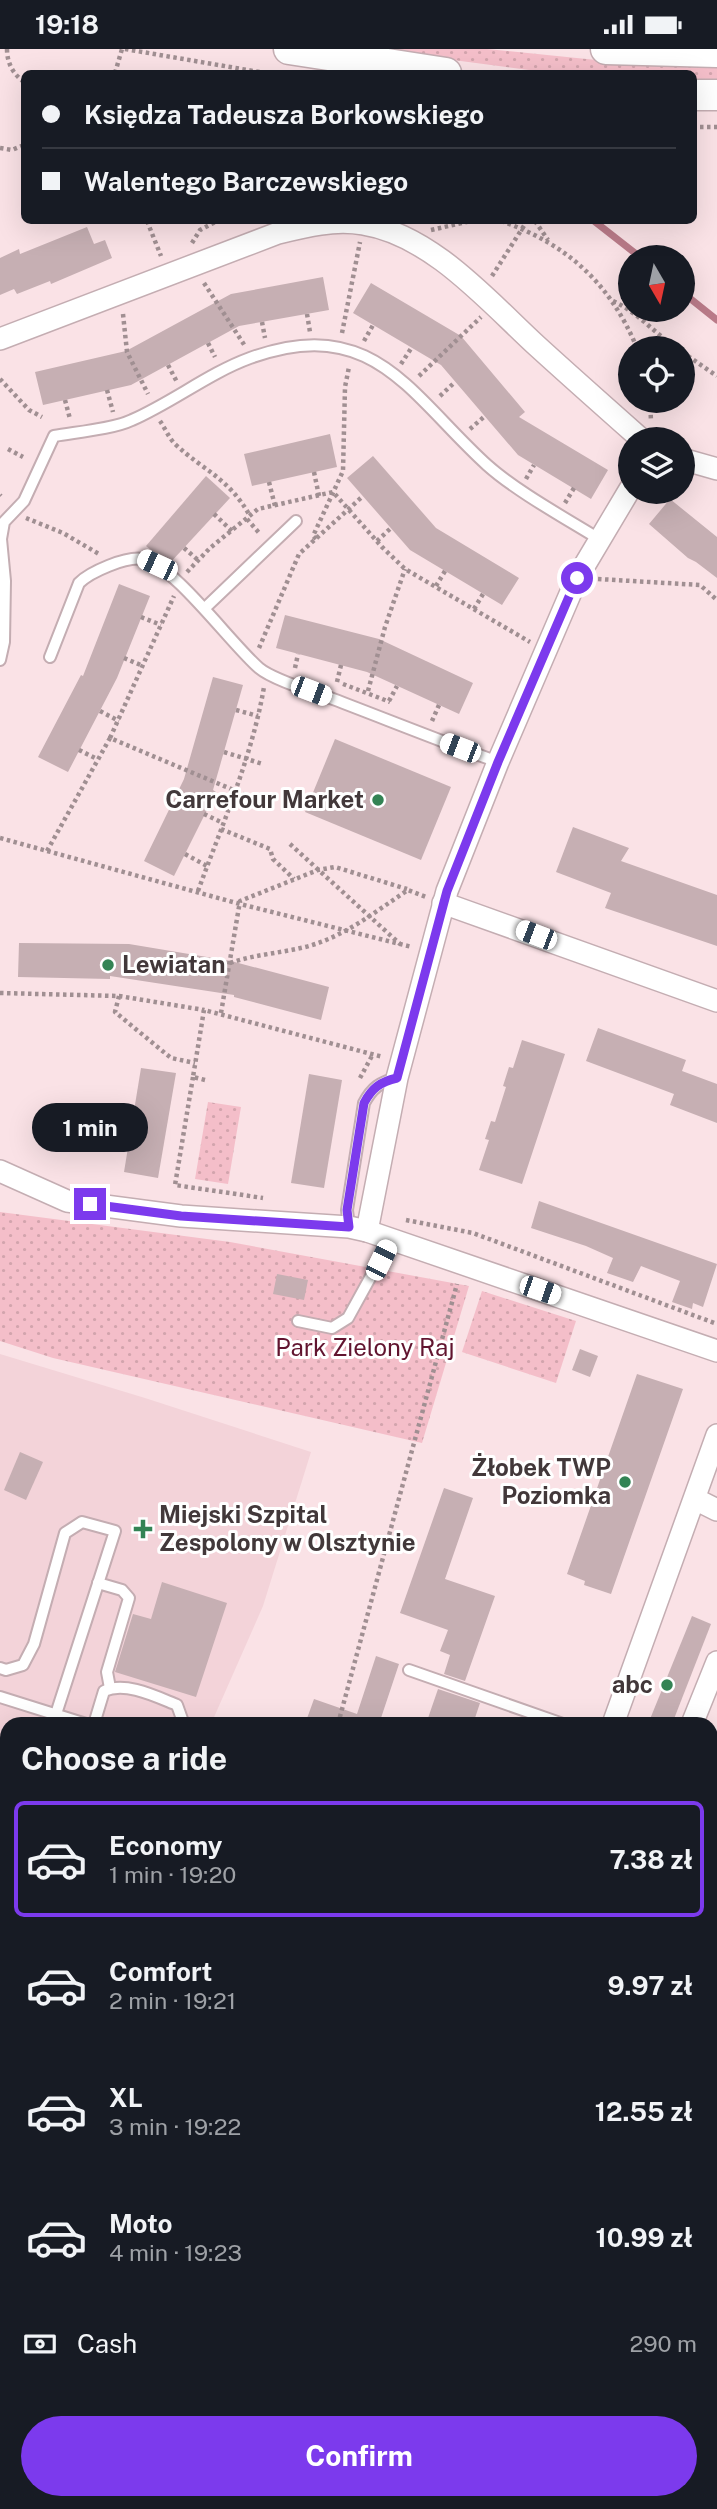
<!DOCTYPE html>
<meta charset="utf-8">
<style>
:root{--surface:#171b24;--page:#20242c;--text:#f1f3f6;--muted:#9ea1a6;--line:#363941;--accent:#7c3aed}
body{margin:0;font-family:"Public Sans",sans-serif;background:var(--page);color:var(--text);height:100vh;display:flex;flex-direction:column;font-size:26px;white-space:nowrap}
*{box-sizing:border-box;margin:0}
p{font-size:23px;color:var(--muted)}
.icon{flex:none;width:38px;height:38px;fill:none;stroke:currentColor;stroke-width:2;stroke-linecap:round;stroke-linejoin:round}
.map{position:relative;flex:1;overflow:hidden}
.details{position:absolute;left:0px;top:1668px;width:718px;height:793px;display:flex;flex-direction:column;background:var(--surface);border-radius:21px 21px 0 0;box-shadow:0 7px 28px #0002}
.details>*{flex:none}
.top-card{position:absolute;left:21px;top:21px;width:676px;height:154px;border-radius:10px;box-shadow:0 7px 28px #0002;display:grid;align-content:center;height:154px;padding:0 21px;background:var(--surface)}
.needle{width:46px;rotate:171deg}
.fabs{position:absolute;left:618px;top:196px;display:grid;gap:14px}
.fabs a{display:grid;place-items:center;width:77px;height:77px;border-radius:50%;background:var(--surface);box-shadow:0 7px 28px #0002;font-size:35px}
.end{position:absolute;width:32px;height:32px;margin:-16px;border:9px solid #7c3aed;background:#fff;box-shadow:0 0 0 4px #fff}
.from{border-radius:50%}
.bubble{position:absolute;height:49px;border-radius:24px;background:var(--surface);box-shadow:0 7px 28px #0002;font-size:23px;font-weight:700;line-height:49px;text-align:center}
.car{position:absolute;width:21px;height:42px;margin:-21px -10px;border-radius:9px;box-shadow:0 0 5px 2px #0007;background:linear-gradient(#fff 24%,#345 0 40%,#fff 0 76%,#345 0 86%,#fff 0)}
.top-card b{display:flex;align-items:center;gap:24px;height:66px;font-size:26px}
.top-card b+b{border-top:2px solid var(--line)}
.top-card i{width:18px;height:18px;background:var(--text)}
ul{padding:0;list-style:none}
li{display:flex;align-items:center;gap:21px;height:116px;margin:0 14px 10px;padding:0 7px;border:4px solid transparent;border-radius:10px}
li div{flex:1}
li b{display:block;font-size:26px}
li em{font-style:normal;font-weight:700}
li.selected{border-color:var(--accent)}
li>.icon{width:63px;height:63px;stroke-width:1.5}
h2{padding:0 21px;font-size:32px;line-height:84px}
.pay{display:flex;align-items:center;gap:18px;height:77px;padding:0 21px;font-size:26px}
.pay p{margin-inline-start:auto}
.cta{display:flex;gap:14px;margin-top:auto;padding:14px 21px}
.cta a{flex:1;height:80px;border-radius:42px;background:var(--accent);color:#fff;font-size:28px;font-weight:700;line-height:80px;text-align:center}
.status{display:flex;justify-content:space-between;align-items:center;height:49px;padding:0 35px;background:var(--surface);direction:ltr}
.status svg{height:19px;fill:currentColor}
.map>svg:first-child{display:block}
.built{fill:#f3d3d9}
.grass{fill:url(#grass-dots)}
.garden{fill:#f4bec9}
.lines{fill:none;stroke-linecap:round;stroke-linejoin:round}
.stream{stroke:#ba7b89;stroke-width:7}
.building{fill:#c6afb3}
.service-casing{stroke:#c4adb2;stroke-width:14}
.minor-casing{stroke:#c4adb2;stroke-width:24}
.secondary-casing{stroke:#c4adb2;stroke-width:33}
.path{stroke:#a08f92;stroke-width:4.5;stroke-dasharray:3.5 3.5;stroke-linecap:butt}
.service{stroke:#fff;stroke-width:10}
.minor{stroke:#fff;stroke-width:21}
.secondary{stroke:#fff;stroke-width:30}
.route{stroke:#7c3aed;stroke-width:9}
.poi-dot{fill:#338354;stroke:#fff;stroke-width:2.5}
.labels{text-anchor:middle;stroke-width:6;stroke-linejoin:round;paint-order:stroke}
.poi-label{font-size:24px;font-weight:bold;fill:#42383a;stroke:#fff;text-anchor:end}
.park-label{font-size:24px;fill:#61142f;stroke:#fff}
</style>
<div class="status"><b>19:18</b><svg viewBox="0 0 49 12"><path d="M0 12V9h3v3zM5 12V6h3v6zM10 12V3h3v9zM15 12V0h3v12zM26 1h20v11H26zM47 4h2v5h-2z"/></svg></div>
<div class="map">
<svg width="717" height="2460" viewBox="0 0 717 2460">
<defs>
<pattern id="grass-dots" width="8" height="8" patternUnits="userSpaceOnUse" patternTransform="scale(1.75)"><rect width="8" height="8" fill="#f4bec9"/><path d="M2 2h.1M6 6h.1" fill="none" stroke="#d2a4ad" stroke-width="1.8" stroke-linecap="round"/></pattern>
</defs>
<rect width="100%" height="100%" fill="#fae2e6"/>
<!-- built -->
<g class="built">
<polygon points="0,1305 145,1349 311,1403 263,1557 211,1675 7,1675 7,1780 0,1778"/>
<polygon points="122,2454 375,2454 374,2460 121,2460"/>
</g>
<!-- grass -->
<g class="grass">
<polygon points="370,0 487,0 606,12 717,16 717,31 693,33 693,24 552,24"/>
<polygon points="208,1053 241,1058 228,1135 195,1130"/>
<polygon points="0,1163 230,1193 469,1237 422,1394 53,1309 0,1292"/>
<polygon points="482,1242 576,1272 556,1334 462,1303"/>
<polygon points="7,2055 7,2172 0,2170 0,2077 5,2067"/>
<polygon points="0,2187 7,2189 7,2424 0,2421"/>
</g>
<!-- garden -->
<polygon class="garden" points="306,2454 368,2454 366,2460 304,2460"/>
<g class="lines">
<!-- stream -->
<g class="stream">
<polyline points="594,172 640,208"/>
<polyline points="682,243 717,271"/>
</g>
</g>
<!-- building -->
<g class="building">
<polygon points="87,178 94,195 105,191 112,209 51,235 50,232 17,245 14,240 0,246 0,209 19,200 20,205"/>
<polygon points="323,228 329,261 239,277 131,336 43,356 35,323 126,302 231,245"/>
<polygon points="371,234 461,287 525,363 519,368 608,421 591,450 518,406 441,316 353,264"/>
<polygon points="330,385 337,418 252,437 244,405"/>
<polygon points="373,407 436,479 519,529 502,556 410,501 347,429"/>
<polygon points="206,427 230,449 169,515 146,497"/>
<polygon points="670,450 717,488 717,529 696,513 688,509 649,475"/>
<polygon points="119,535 150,547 117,629 68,723 38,708 81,626 83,627"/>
<polygon points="285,566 379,590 473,634 459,665 367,623 276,599"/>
<polygon points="213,628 243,636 213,741 216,743 174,827 144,812 184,730"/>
<polygon points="335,690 451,738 421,811 305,763"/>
<polygon points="573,778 629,799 621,812 717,846 717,897 605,859 611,844 556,823"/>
<polygon points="19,894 129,895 231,912 329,938 321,971 234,948 234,946 110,927 110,930 18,928"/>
<polygon points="598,979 686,1011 682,1022 717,1035 717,1074 670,1056 674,1045 586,1012"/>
<polygon points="522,991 565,1005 522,1135 479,1121 489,1091 485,1090 491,1072 495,1073 506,1038 503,1037 509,1018 513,1019"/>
<polygon points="141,1019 176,1024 158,1129 124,1123"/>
<polygon points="309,1025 342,1031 324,1139 291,1134"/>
<polygon points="539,1152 717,1215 703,1258 693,1254 692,1260 672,1253 680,1232 641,1217 633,1233 607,1224 613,1209 586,1197 531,1179"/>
<polygon points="277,1225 308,1231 304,1251 273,1245"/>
<polygon points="580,1300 598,1307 590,1328 572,1321"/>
<polygon points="637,1325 683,1340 611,1545 584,1536 585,1532 567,1525"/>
<polygon points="20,1403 43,1413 26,1451 4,1441"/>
<polygon points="444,1439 473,1449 445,1530 495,1547 465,1632 444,1625 450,1606 440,1602 448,1581 400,1564"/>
<polygon points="162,1533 227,1554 196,1648 115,1623 133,1565 151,1570"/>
<polygon points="692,1567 711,1575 672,1675 648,1675"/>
<polygon points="376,1607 399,1615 379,1675 305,1675 314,1650 357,1665"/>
<polygon points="438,1640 480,1654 473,1675 426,1675"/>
</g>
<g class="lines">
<defs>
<g id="service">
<polyline points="205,559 296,472"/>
<path d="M50 608 79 534C90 523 126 507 143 510 173 515 232 596 259 619 273 631 314 643 333 650 388 671 443 693 498 713"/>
<path d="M0 611 4 593 5 532 1 490 4 473 24 452 54 387C77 383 113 380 132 371 173 353 209 324 250 309 373 264 410 346 487 416 516 442 565 469 599 490"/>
<path d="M349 1178 347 1161 364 1054C372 1039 380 1033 397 1029"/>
<polyline points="298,1272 332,1279 348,1269 392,1189"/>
<polyline points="98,1534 122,1541 129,1549 107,1623 110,1639"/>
<polyline points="0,1619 6,1621 23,1616 34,1595 65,1484 82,1473 115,1482 56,1665"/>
<polyline points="409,1621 563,1675"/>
<polyline points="0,1648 86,1675"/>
<path d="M94 1675 104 1642C126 1632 157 1648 177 1656L182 1670 180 1675"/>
<polyline points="0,1881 7,1876"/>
<polyline points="710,1898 717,1901"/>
<polyline points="0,2180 7,2182"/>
<polyline points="488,2454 490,2460"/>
<polyline points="125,2460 127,2454"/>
<polyline points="650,2460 655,2454"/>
</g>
<g id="minor">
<path d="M0 290 278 184C306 177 335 170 363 175 432 186 488 252 537 297 571 328 606 359 641 390"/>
<polyline points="682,410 717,420"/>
<polyline points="443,854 717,952"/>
<polyline points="0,1122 67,1152 181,1167 349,1178 367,1182 717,1302"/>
<polyline points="367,1182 397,1029 447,842 498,713 577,529 630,440"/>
<polyline points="695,1450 717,1461"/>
<polyline points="613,1675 717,1386"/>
<polyline points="692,1675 717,1613"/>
<polyline points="0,1792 7,1794"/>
<polyline points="386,2460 388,2454"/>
</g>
<g id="secondary">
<polyline points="289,0 446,24"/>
<polyline points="606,0 717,3"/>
<polyline points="693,46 717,46"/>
</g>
</defs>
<!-- service casing -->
<use href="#service" class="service-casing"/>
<!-- minor casing -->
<use href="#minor" class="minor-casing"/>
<!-- secondary casing -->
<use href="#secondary" class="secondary-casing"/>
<!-- path -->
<g class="path">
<path d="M7 0C7 14 13 25 24 33"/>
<polyline points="125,0 265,24"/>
<polyline points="115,24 122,0"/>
<polyline points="693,78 717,78"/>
<polyline points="0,99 12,101 24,96"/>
<polyline points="147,172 161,207"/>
<path d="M501 172C567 195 610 234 637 299"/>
<polyline points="535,172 548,191"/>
<polyline points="431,181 471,172"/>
<polyline points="192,194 200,181 217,172"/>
<polyline points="492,227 527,172"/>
<polyline points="204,234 245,297"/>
<path d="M613 252C637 263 655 284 676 299"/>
<polyline points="123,265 127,303 148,345"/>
<polyline points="307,265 310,283"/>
<polyline points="262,273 265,289"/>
<polyline points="342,284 360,193"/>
<polyline points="364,292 373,276"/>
<polyline points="208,294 215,308"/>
<polyline points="682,303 717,327"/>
<polyline points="401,315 412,298"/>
<polyline points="168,316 177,333"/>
<polyline points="419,327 481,268"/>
<polyline points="0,330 29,361 42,368"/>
<polyline points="107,341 113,363"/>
<polyline points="440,347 455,333"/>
<polyline points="65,351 70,370"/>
<polyline points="650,352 651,372"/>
<path d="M160 372C165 379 169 389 175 395 205 423 228 428 250 467"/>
<polyline points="470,380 485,367"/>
<polyline points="8,400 23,408"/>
<polyline points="314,423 319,447"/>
<polyline points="526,430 534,416"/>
<polyline points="269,433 275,457"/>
<polyline points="0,446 1,447"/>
<polyline points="565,454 574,439"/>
<polyline points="214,465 232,482"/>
<polyline points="26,469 63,484 99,505"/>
<polyline points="247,470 260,485"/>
<polyline points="316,490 313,487 343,422 345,338 349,318"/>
<polyline points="377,492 391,479"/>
<polyline points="184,499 198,511"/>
<polyline points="187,523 210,499 258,460 333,443 382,498 405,520 530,593"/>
<polyline points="598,530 700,536 717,551"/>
<polyline points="436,537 445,522"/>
<polyline points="474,560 483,545"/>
<polyline points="141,568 161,576"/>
<polyline points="259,599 299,505 363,447"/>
<polyline points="124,609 143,617"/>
<polyline points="295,619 298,605"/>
<polyline points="337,633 341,616"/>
<polyline points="343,635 390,653"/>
<polyline points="368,642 385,578 405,520"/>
<polyline points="389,652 397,637"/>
<polyline points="236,661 258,667"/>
<polyline points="100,662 119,672"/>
<polyline points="432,672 439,656"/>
<polyline points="110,689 174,547"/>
<polyline points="79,701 97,710"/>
<polyline points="224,703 263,715"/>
<polyline points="204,765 223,774"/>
<polyline points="221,780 270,800 273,810 294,830"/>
<polyline points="0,789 240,855 412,898"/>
<polyline points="290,795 400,895"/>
<polyline points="47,802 110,689 243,745 250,750"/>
<polyline points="185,805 207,817"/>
<path d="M198 842C222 776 252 708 264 638"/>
<path d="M230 914C256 905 283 904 309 897 347 886 376 862 408 841L426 848"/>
<polyline points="0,944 119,947 204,961"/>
<polyline points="119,947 115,963 171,1009 195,1014"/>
<polyline points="221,964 240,852 318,821 335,818 407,840"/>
<polyline points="193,1028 175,1136 263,1149"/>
<polyline points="360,1029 373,1005"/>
<polyline points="205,1031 193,1028 204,961 383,1008"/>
<polyline points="406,1171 473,1184 717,1275"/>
<polyline points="338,1675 457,1235"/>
<polyline points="710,2065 717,2069"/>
<polyline points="710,2361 717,2363"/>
</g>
<!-- service -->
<use href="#service" class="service"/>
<!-- minor -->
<use href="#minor" class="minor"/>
<!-- secondary -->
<use href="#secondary" class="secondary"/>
</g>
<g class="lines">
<!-- route -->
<path class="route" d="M90 1155 181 1167 349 1178 347 1161 364 1054C372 1039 380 1033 397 1029L447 842 498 713 577 529"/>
</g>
<!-- markers -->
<g class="poi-dot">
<circle cx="378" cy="751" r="7"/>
<circle cx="108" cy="916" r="7"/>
<circle cx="625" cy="1433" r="7"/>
<path d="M139.5 1469.5h7v7h7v7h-7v7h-7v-7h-7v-7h7z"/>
<circle cx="667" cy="1636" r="7"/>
</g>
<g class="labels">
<!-- poi labels -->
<g class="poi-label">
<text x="364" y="759">Carrefour Market</text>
<text x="122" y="924" text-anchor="start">Lewiatan</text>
<text x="611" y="1427">Żłobek TWP<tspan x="611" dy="28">Poziomka</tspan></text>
<text x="159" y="1474" text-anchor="start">Miejski Szpital<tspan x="159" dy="28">Zespolony w Olsztynie</tspan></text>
<text x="653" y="1644">abc</text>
</g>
<!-- park labels -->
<g class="park-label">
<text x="365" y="1307">Park Zielony Raj</text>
</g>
</g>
</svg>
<div class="fabs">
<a><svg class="needle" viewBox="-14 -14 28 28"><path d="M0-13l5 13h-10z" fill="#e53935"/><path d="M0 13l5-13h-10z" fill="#9ea1a6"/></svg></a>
<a><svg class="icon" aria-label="locate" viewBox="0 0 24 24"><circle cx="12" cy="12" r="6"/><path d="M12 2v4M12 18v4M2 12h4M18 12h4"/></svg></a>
<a><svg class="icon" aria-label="layers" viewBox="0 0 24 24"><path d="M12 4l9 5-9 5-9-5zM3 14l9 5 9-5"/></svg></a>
</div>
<i class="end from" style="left:577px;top:529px"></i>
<i class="end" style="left:90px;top:1155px"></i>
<div class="bubble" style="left:32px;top:1054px;width:116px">1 min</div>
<i class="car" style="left:157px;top:516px;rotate:295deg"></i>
<i class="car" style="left:311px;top:642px;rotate:111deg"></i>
<i class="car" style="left:460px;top:699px;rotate:291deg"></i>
<i class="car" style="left:536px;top:886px;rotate:291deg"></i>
<i class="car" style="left:381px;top:1211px;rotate:26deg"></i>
<i class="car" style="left:540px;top:1241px;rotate:109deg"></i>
<div class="top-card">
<b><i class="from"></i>Księdza Tadeusza Borkowskiego</b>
<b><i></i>Walentego Barczewskiego</b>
</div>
<section class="details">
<h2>Choose a ride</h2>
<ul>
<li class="selected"><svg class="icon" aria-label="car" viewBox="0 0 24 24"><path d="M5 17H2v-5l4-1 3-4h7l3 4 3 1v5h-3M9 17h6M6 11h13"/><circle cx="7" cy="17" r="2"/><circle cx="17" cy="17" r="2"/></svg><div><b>Economy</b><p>1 min · 19:20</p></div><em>7.38 zł</em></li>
<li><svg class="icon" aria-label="car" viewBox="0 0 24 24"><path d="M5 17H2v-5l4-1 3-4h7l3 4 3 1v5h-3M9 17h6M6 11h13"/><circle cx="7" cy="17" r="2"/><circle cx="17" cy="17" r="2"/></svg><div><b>Comfort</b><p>2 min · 19:21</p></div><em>9.97 zł</em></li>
<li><svg class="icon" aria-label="car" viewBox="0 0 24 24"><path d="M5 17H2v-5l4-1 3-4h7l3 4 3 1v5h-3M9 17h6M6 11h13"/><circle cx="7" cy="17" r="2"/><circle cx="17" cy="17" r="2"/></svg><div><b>XL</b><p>3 min · 19:22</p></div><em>12.55 zł</em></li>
<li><svg class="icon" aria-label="car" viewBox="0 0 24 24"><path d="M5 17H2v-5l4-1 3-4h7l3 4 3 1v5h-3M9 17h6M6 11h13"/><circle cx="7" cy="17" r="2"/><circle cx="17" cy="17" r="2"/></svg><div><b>Moto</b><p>4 min · 19:23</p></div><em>10.99 zł</em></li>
</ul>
<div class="pay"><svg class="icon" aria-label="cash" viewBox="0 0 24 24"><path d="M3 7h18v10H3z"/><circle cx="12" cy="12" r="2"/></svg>Cash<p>290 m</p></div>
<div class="cta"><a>Confirm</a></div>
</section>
</div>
